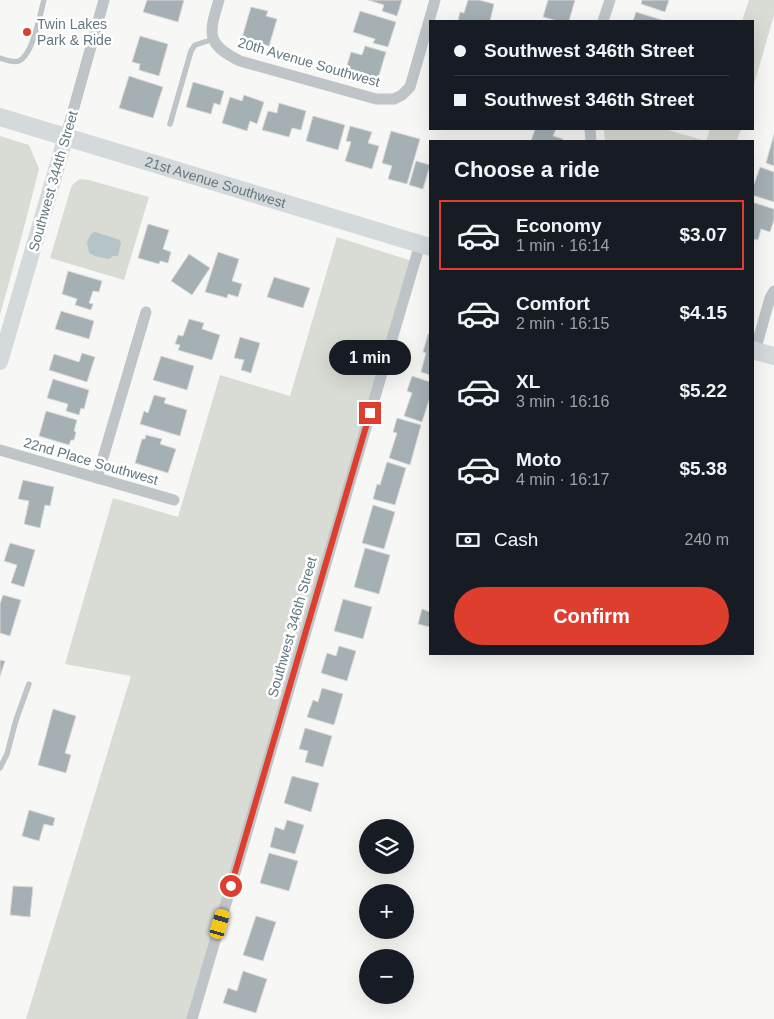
<!DOCTYPE html>
<meta charset="utf-8">
<style>
:root{--surface:#171b24;--page:#20242c;--text:#f1f3f6;--muted:#9ea1a6;--line:#363941;--accent:#de3e2e}
body{margin:0;font-family:Arial,sans-serif;background:var(--page);color:var(--text);height:100vh;display:flex;flex-direction:column;font-size:19px;white-space:nowrap}
*{box-sizing:border-box;margin:0}
p{font-size:16px;color:var(--muted)}
.icon{flex:none;width:28px;height:28px;fill:none;stroke:currentColor;stroke-width:2;stroke-linecap:round;stroke-linejoin:round}
.map{position:relative;flex:1;overflow:hidden}
.drawer{position:absolute;left:429px;top:140px;width:325px;height:515px;display:flex;flex-direction:column;background:var(--surface);border-radius:0px;box-shadow:0 5px 20px #0002}
.drawer>*{flex:none}
.top-card{position:absolute;left:429px;top:20px;width:325px;height:110px;border-radius:0px;box-shadow:0 5px 20px #0002;display:grid;align-content:center;height:110px;padding:0 25px;background:var(--surface)}
.buttons{position:absolute;left:359px;top:819px;display:grid;gap:10px}
.buttons a{display:grid;place-items:center;width:55px;height:55px;border-radius:50%;background:var(--surface);box-shadow:0 5px 20px #0002;font-size:25px}
.end{position:absolute;width:22px;height:22px;margin:-11px;border:6px solid #de3e2e;background:#fff;box-shadow:0 0 0 2px #fff}
.from{border-radius:50%}
.bubble{position:absolute;height:35px;border-radius:18px;background:var(--surface);box-shadow:0 5px 20px #0002;font-size:16px;font-weight:600;line-height:35px;text-align:center}
.car{position:absolute;width:15px;height:30px;margin:-15px -8px;border-radius:6px;box-shadow:0 0 4px 1px #0007;background:linear-gradient(#f5c518 24%,#345 0 40%,#f5c518 0 76%,#345 0 86%,#f5c518 0)}
.top-card b{display:flex;align-items:center;gap:18px;height:48px;font-size:19px}
.top-card b+b{border-top:1px solid var(--line)}
.top-card i{width:12px;height:12px;background:var(--text)}
ul{padding:0;list-style:none}
li{display:flex;align-items:center;gap:15px;height:70px;margin:0 10px 8px;padding:0 15px;border:2px solid transparent;border-radius:0px}
li div{flex:1}
li b{display:block;font-size:19px}
li em{font-style:normal;font-weight:600}
li.current{border-color:var(--accent)}
li>.icon{width:45px;height:45px;stroke-width:1.5}
h2{padding:0 25px;font-size:22px;line-height:60px}
.pay{display:flex;align-items:center;gap:12px;height:55px;padding:0 25px;font-size:19px}
.pay p{margin-inline-start:auto}
.primary-button{display:flex;gap:10px;margin-top:auto;padding:10px 25px}
.primary-button a{flex:1;height:58px;border-radius:30px;background:var(--accent);color:#fff;font-size:20px;font-weight:600;line-height:58px;text-align:center}
.map>svg:first-child{display:block}
.green{fill:#d8dcd4}
.water{fill:#b5c4c6}
.building{fill:#a5b0b4;stroke:#d9d9d7}
.lines{fill:none;stroke-linecap:round;stroke-linejoin:round}
.lane{stroke:#bec4c7;stroke-width:5.5}
.street{stroke:#bec4c7;stroke-width:11}
.secondary{stroke:#d4d9db;stroke-width:16}
.primary{stroke:#d4d9db;stroke-width:18}
.route{stroke:#de3e2e;stroke-width:6}
.poi-dot{fill:#de3e2e;stroke:#fff;stroke-width:2}
.labels{text-anchor:middle;stroke-width:5;stroke-linejoin:round;paint-order:stroke}
.poi-label{font-size:14px;fill:#63777f;stroke:#fff;text-anchor:start}
.street-label{font-size:14px;fill:#63777f;stroke:#fff}
</style>
<div class="map">
<svg width="774" height="1019" viewBox="0 0 774 1019">
<rect width="100%" height="100%" fill="#f7f7f5"/>
<!-- green -->
<g class="green">
<polygon points="749,0 774,0 774,15 753,88 752,21 742,21"/>
<polygon points="604,129 664,129 706,141 605,141"/>
<polygon points="710,129 741,129 737,141 706,141"/>
<polygon points="0,136 29,145 39,169 22,235 0,315"/>
<polygon points="80,179 89,180 149,197 124,280 50,258 70,191 73,184"/>
<polygon points="337,237 415,262 192,1019 26,1019 131,676 65,664 113,498 178,517 220,375 290,396"/>
</g>
<!-- water -->
<polygon class="water" points="95,232 120,240 121,243 118,256 113,256 109,259 95,256 89,253 87,242 91,234"/>
<!-- building -->
<g class="building">
<polygon points="147,0 184,0 178,22 143,12"/>
<polygon points="368,0 402,0 397,16 382,11 384,5"/>
<polygon points="468,0 479,0 494,4 490,21 458,21 460,12 464,13"/>
<polygon points="548,0 575,0 569,21 558,21 543,17"/>
<polygon points="642,0 669,0 665,12 641,4"/>
<polygon points="251,7 268,11 266,16 277,19 269,46 242,38"/>
<polygon points="360,11 396,22 388,47 373,43 375,39 353,32"/>
<polygon points="636,12 662,20 662,21 633,21"/>
<polygon points="140,36 168,44 159,76 139,70 140,64 132,62"/>
<polygon points="365,46 386,52 378,79 346,69 351,52 362,55"/>
<polygon points="129,76 163,87 153,118 119,108"/>
<polygon points="193,82 224,91 220,105 214,103 211,114 186,107"/>
<polygon points="244,95 264,102 257,124 250,121 247,131 222,123 230,97 242,101"/>
<polygon points="279,103 306,111 301,130 292,128 289,137 262,130 268,111 277,113"/>
<polygon points="313,116 345,125 338,150 306,141"/>
<polygon points="350,126 372,132 368,143 379,146 372,169 345,161 351,142 346,141"/>
<polygon points="535,129 556,129 553,136 563,139 562,141 531,141"/>
<polygon points="391,131 420,139 407,184 388,179 392,166 382,163"/>
<polygon points="774,134 774,166 766,163"/>
<polygon points="416,161 430,165 423,189 409,185"/>
<polygon points="760,167 774,172 774,202 752,195 752,190"/>
<polygon points="752,202 774,209 774,220 770,232 761,229 758,240 752,239"/>
<polygon points="148,224 169,230 163,249 171,252 168,263 160,261 159,264 138,258"/>
<polygon points="218,252 239,259 232,281 242,284 238,297 228,294 227,298 205,292"/>
<polygon points="189,254 210,268 192,295 171,281"/>
<polygon points="68,271 102,281 99,292 93,291 89,303 93,304 91,310 75,305 77,299 62,294"/>
<polygon points="274,277 310,288 303,308 267,297"/>
<polygon points="61,311 94,321 89,339 55,329"/>
<polygon points="189,319 204,323 202,329 220,335 212,360 178,350 180,345 175,344 178,335 183,336"/>
<polygon points="428,334 430,334 430,375 421,372 426,353 423,352"/>
<polygon points="240,337 260,343 251,373 241,370 244,360 234,358"/>
<polygon points="82,353 95,357 87,382 49,370 54,354 79,362"/>
<polygon points="161,356 194,366 187,390 153,380"/>
<polygon points="412,376 430,382 430,397 422,422 404,416 412,393 407,391"/>
<polygon points="53,379 89,390 84,409 81,408 79,415 66,411 68,404 47,398"/>
<polygon points="154,395 166,398 164,403 187,410 180,436 140,424 144,411 148,413"/>
<polygon points="46,411 77,420 74,431 76,432 74,440 71,440 69,445 39,436"/>
<polygon points="397,418 421,425 410,465 389,458 397,433 393,432"/>
<polygon points="146,435 162,439 160,444 176,449 168,473 135,463 142,439 145,439"/>
<polygon points="387,462 406,468 395,505 373,499 377,484 380,485"/>
<polygon points="23,480 54,487 50,506 45,505 40,528 24,524 29,501 18,499"/>
<polygon points="373,505 395,512 384,549 362,543"/>
<polygon points="10,543 35,550 24,587 11,583 17,565 4,561"/>
<polygon points="365,548 390,555 379,594 354,587"/>
<polygon points="3,595 21,600 10,636 0,633 0,604"/>
<polygon points="343,599 372,607 363,639 334,631"/>
<polygon points="422,609 430,612 430,627 418,624"/>
<polygon points="339,646 356,651 347,681 321,673 327,653 336,656"/>
<polygon points="0,660 5,661 0,676"/>
<polygon points="322,688 343,694 334,725 307,717 313,700 318,702"/>
<polygon points="53,709 76,716 65,753 71,755 66,773 38,765"/>
<polygon points="305,728 332,736 323,767 305,762 308,751 299,749"/>
<polygon points="292,776 319,783 311,812 284,803"/>
<polygon points="29,810 55,818 53,826 44,824 39,841 22,836"/>
<polygon points="287,820 304,825 295,854 270,847 275,827 284,830"/>
<polygon points="269,853 298,861 289,891 260,883"/>
<polygon points="13,886 33,887 30,917 10,915"/>
<polygon points="256,916 276,922 263,961 243,955"/>
<polygon points="243,971 267,979 256,1013 223,1003 228,988 237,991"/>
</g>
<g class="lines">
<!-- lane -->
<g class="lane">
<path d="M0 58C6 60 13 63 19 61 33 55 40 14 44 0"/>
<polyline points="170,124 191,51 195,45 214,39"/>
<polyline points="0,768 7,754 16,720 29,684"/>
</g>
<!-- street -->
<g class="street">
<path d="M219 0C209 33 205 44 240 61L376 99H394L402 95 410 87 435 0"/>
<polyline points="603,21 610,0"/>
<polyline points="590,129 591,141"/>
<polyline points="66,136 104,0"/>
<polyline points="755,351 770,298 774,291"/>
<polyline points="0,450 174,500"/>
<polyline points="97,478 146,312"/>
<polyline points="192,1019 420,244"/>
</g>
<!-- secondary -->
<polyline class="secondary" points="0,362 66,136"/>
<!-- primary -->
<g class="primary">
<path id="s1" d="M0 117 430 247"/>
<polyline points="752,350 774,356"/>
</g>
</g>
<g class="lines">
<!-- route -->
<polyline class="route" points="231,886 370,413"/>
</g>
<!-- markers -->
<circle class="poi-dot" cx="27" cy="32" r="5"/>
<g class="labels">
<!-- poi labels -->
<g class="poi-label">
<text x="37" y="29">Twin Lakes<tspan x="37" dy="16">Park &amp; Ride</tspan></text>
</g>
<!-- street labels -->
<g class="street-label">
<text transform="translate(309 62) rotate(16)" y="5">20th Avenue Southwest</text>
<text transform="translate(53 181) rotate(-74)" y="5">Southwest 344th Street</text>
<text dy="5" stroke="none"><textPath href="#s1" startOffset="225">21st Avenue Southwest</textPath></text>
<text transform="translate(91 461) rotate(16)" y="5">22nd Place Southwest</text>
<text transform="translate(292 627) rotate(-74)" y="5">Southwest 346th Street</text>
</g>
</g>
</svg>
<div class="buttons">
<a><svg class="icon" aria-label="layers" viewBox="0 0 24 24"><path d="M12 4l9 5-9 5-9-5zM3 14l9 5 9-5"/></svg></a>
<a>+</a>
<a>−</a>
</div>
<i class="end from" style="left:231px;top:886px"></i>
<i class="end" style="left:370px;top:413px"></i>
<div class="bubble" style="left:329px;top:340px;width:82px">1 min</div>
<i class="car" style="left:220px;top:924px;rotate:16deg"></i>
<div class="top-card">
<b><i class="from"></i>Southwest 346th Street</b>
<b><i></i>Southwest 346th Street</b>
</div>
<section class="drawer">
<h2>Choose a ride</h2>
<ul>
<li class="current"><svg class="icon" aria-label="car" viewBox="0 0 24 24"><path d="M5 17H2v-5l4-1 3-4h7l3 4 3 1v5h-3M9 17h6M6 11h13"/><circle cx="7" cy="17" r="2"/><circle cx="17" cy="17" r="2"/></svg><div><b>Economy</b><p>1 min · 16:14</p></div><em>$3.07</em></li>
<li><svg class="icon" aria-label="car" viewBox="0 0 24 24"><path d="M5 17H2v-5l4-1 3-4h7l3 4 3 1v5h-3M9 17h6M6 11h13"/><circle cx="7" cy="17" r="2"/><circle cx="17" cy="17" r="2"/></svg><div><b>Comfort</b><p>2 min · 16:15</p></div><em>$4.15</em></li>
<li><svg class="icon" aria-label="car" viewBox="0 0 24 24"><path d="M5 17H2v-5l4-1 3-4h7l3 4 3 1v5h-3M9 17h6M6 11h13"/><circle cx="7" cy="17" r="2"/><circle cx="17" cy="17" r="2"/></svg><div><b>XL</b><p>3 min · 16:16</p></div><em>$5.22</em></li>
<li><svg class="icon" aria-label="car" viewBox="0 0 24 24"><path d="M5 17H2v-5l4-1 3-4h7l3 4 3 1v5h-3M9 17h6M6 11h13"/><circle cx="7" cy="17" r="2"/><circle cx="17" cy="17" r="2"/></svg><div><b>Moto</b><p>4 min · 16:17</p></div><em>$5.38</em></li>
</ul>
<div class="pay"><svg class="icon" aria-label="cash" viewBox="0 0 24 24"><path d="M3 7h18v10H3z"/><circle cx="12" cy="12" r="2"/></svg>Cash<p>240 m</p></div>
<div class="primary-button"><a>Confirm</a></div>
</section>
</div>
